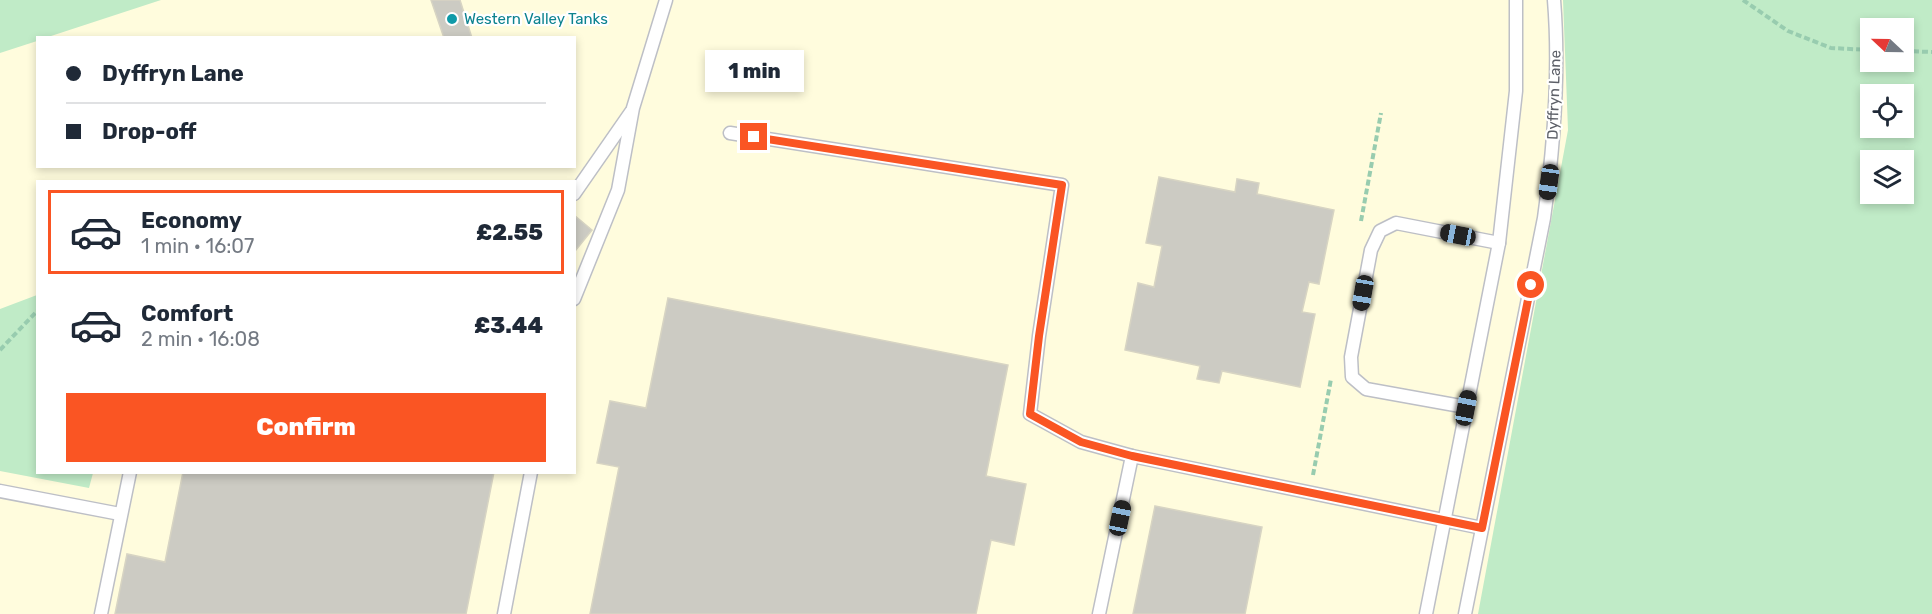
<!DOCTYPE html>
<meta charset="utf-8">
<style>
:root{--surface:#fff;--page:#f6f6f7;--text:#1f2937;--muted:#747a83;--line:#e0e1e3;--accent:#fa5523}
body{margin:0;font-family:Rubik,sans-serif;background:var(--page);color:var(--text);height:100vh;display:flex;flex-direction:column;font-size:22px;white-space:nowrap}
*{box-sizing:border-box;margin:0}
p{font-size:20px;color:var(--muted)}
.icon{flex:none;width:33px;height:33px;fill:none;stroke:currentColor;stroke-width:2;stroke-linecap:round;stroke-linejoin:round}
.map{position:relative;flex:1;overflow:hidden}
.sheet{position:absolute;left:36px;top:180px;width:540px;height:294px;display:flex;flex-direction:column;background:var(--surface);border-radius:0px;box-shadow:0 3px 9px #0003}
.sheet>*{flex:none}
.hud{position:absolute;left:36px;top:36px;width:540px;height:132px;border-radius:0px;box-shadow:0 3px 9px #0003;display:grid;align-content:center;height:132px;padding:0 30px;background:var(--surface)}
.needle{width:39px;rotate:292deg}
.controls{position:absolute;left:1860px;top:18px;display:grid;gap:12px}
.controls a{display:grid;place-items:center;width:54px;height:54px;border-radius:0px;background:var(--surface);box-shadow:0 3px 9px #0003;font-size:30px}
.end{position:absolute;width:27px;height:27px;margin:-14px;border:8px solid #fa5523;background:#fff;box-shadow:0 0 0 3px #fff}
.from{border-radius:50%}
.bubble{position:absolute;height:42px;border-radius:0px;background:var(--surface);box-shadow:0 3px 9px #0003;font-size:20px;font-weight:800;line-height:42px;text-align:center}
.car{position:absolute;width:18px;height:36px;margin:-18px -9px;border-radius:8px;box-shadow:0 0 4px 2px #0007;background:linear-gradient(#222 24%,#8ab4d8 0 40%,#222 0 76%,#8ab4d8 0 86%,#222 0)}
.hud b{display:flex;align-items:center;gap:21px;height:57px;font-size:22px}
.hud b+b{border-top:2px solid var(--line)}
.hud i{width:15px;height:15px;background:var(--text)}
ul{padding:10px 0 0;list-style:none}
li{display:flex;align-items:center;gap:18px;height:84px;margin:0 12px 9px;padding:0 18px;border:3px solid transparent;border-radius:0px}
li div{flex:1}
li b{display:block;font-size:22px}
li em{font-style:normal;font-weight:800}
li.current{border-color:var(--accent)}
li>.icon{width:54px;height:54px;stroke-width:1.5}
.action{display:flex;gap:12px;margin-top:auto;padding:12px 30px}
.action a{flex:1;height:69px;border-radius:0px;background:var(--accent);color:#fff;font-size:24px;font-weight:800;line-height:69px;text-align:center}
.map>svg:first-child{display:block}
.commercial{fill:#fffcdd;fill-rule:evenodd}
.green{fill:#c0ebc7;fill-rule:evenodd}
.building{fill:#cccbc3;stroke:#d7d4c3;stroke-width:1.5}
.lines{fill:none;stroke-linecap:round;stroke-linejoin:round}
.lane-casing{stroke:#bdbfc6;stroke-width:15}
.path{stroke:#98ccaf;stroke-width:4;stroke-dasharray:6 3;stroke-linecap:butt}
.lane{stroke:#fff;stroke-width:12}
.route{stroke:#fa5523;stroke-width:8}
.culture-dot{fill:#0f9aa8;stroke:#fff;stroke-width:2}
.labels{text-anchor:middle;stroke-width:4.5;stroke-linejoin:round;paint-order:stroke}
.culture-label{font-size:15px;fill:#0d838f;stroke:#fff;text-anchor:start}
.street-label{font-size:15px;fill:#5d6068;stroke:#fff}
</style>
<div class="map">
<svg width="1932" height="614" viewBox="0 0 1932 614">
<rect width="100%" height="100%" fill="#f1f0e6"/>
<!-- commercial -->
<path class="commercial" d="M0 0H1932V614H0ZM1870 28H1904V62H1870ZM38 38H574V166H38ZM1870 94H1904V128H1870ZM1870 160H1904V194H1870ZM38 182H574V472H38Z"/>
<!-- green -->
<g class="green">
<polygon points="0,0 161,0 48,37 38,38 37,41 0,53"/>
<path d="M1563 0H1932V614H1478L1568 130ZM1870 28H1904V62H1870ZM1904 94V128H1870V94ZM1870 160H1904V194H1870Z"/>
<polygon points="37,295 38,472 93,473 89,488 0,471 0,309"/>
</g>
<!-- building -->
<g class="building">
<polygon points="431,0 460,0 472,38 444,38"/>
<polygon points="1159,177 1235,192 1237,179 1259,183 1257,194 1334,210 1319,284 1309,282 1302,312 1315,314 1300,387 1222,371 1219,383 1197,379 1200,366 1125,350 1138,283 1154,287 1162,246 1146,243"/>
<polygon points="574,215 592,230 576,250 574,248"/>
<polygon points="668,298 1008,365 986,476 1026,484 1014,545 991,540 976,614 590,614 619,467 597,463 610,401 646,408"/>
<polygon points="183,472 494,472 466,614 115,614 127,554 165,562"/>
<polygon points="1155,506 1262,527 1245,614 1133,614"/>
</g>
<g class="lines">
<defs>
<g id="lane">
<polyline points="730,133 1062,185 1039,336 1030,414 1081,442 1132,456"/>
<polyline points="574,194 631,112"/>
<polyline points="574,299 618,190 633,108 666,0"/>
<polyline points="1466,407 1366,389 1352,377 1351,357 1371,250 1380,231 1396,223 1499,243"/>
<polyline points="0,491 120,514"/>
<polyline points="101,614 130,472"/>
<polyline points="504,614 531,472"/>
<polyline points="1099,614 1132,456 1482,528"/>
<polyline points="1426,614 1499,243 1516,91 1516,0"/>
<path d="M1465 614 1544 218C1554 146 1560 73 1554 0"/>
</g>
</defs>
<!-- lane casing -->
<use href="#lane" class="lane-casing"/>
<!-- path -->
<g class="path">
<polyline points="1743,0 1788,31 1831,48 1870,50"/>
<polyline points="1904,51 1932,52"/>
<polyline points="1361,221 1381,113"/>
<polyline points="0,350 38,310"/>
<polyline points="1313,475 1331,379"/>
</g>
<!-- lane -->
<use href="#lane" class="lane"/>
</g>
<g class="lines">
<!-- route -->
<polyline class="route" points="754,137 1062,185 1039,336 1030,414 1081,442 1132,456 1482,528 1531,285"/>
</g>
<!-- markers -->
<circle class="culture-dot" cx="452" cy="19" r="6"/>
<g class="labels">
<!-- culture labels -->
<g class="culture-label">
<text x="464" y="24">Western Valley Tanks</text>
</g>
<!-- street labels -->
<g class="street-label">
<text transform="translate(1554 95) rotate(-88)" y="5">Dyffryn Lane</text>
</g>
</g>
</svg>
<div class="controls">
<a><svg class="needle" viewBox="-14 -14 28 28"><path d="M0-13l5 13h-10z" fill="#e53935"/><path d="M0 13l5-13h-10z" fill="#747a83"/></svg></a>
<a><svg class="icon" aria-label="locate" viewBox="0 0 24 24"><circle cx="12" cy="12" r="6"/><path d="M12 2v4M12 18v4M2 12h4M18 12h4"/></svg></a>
<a><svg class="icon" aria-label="layers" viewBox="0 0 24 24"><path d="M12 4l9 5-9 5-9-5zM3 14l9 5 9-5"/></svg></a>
</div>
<i class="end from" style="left:1531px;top:285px"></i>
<i class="end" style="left:754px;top:137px"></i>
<div class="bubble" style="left:705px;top:50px;width:99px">1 min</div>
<i class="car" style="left:1549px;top:182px;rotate:188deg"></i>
<i class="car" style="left:1458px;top:235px;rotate:281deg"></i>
<i class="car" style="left:1363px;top:293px;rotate:190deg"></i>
<i class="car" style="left:1466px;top:408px;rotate:11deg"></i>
<i class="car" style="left:1120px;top:518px;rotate:12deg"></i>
<div class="hud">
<b><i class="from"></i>Dyffryn Lane</b>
<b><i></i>Drop-off</b>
</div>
<section class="sheet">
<ul>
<li class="current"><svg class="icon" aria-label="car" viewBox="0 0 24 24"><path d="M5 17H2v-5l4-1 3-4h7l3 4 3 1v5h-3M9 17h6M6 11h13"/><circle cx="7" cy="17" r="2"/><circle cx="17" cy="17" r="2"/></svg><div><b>Economy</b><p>1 min · 16:07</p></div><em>£2.55</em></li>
<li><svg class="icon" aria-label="car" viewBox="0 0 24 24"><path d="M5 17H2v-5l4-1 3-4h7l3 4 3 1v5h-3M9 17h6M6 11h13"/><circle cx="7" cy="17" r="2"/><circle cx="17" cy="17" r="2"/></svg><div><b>Comfort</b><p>2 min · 16:08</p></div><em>£3.44</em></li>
</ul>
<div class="action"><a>Confirm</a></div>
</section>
</div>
